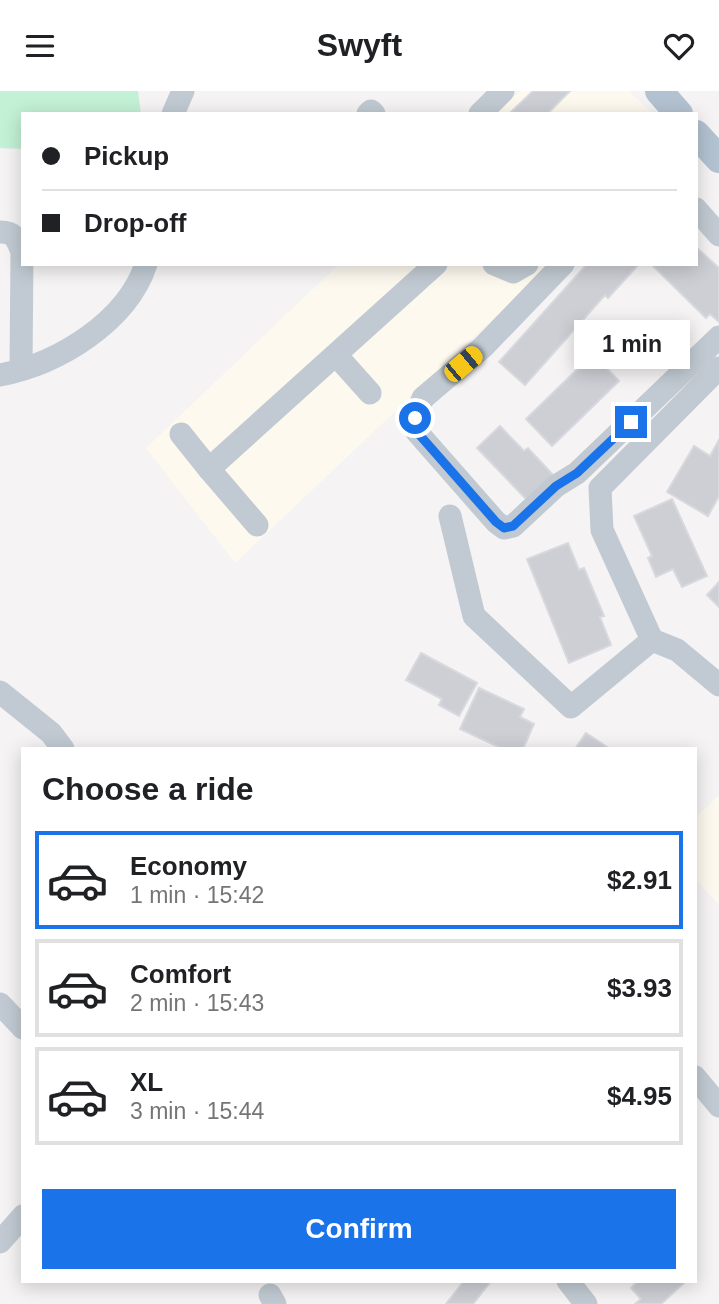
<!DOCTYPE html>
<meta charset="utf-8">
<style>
:root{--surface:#fff;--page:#f6f6f6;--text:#202124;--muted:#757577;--line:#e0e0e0;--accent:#1a73e8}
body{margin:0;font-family:Arial,sans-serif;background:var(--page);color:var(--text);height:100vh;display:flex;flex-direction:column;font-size:26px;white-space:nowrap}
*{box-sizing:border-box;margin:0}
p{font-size:23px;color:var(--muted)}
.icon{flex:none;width:38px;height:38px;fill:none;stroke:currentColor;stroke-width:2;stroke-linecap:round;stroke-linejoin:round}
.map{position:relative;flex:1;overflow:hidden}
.side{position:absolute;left:21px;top:656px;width:676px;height:536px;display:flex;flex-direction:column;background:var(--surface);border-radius:0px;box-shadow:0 4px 18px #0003}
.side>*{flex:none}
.hud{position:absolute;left:21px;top:21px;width:677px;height:154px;border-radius:0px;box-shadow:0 4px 18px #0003;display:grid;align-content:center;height:154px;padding:0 21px;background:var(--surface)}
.end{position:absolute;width:32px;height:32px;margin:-16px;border:9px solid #1a73e8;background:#fff;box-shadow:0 0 0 4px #fff}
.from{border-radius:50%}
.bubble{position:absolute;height:49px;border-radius:0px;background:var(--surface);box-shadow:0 4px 18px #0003;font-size:23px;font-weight:600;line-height:49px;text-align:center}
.car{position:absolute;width:21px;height:42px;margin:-21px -10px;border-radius:9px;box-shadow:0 0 5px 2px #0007;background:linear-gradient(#f5c518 24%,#345 0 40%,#f5c518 0 76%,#345 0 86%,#f5c518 0)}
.hud b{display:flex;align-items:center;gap:24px;height:66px;font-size:26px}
.hud b+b{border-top:2px solid var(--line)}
.hud i{width:18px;height:18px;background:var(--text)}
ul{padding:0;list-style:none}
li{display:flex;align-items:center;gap:21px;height:98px;margin:0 14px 10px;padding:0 7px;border:4px solid var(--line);border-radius:0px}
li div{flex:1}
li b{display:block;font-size:26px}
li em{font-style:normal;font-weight:600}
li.active{border-color:var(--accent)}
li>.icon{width:63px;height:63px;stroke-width:1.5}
h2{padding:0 21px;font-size:32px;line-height:84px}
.action{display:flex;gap:14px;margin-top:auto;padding:14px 21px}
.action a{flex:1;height:80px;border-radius:0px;background:var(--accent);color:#fff;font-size:28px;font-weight:600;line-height:80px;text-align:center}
header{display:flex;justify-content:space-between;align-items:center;height:91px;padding:0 21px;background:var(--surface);font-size:32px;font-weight:600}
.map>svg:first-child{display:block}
.commercial{fill:#fdf9ef}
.green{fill:#c3f1d5}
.building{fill:#cdcfd5;stroke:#d7d9de;stroke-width:2}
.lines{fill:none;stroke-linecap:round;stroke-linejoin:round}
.minor{stroke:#c1cad2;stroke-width:23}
.major{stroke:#b3c2d1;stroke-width:28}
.route{stroke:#1a73e8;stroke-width:9}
</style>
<header><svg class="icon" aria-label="menu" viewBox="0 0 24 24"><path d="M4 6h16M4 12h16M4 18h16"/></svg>Swyft<svg class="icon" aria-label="heart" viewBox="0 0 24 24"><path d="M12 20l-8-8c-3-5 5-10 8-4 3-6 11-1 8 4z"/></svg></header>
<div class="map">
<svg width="719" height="1213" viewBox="0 0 719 1213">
<rect width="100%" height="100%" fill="#f5f3f3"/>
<!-- commercial -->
<g class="commercial">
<polygon points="520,0 629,0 652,23 496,23"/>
<polygon points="339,173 551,173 235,472 146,357"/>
<polygon points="719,704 719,814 695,788 695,727"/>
</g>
<!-- green -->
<polygon class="green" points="0,0 138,0 141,23 23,23 23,58 0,57"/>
<!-- building -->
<g class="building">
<polygon points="533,0 570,0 549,21 550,23 509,23"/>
<polygon points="696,156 719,177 719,231 710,223 706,227 651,173 696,173"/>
<polygon points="587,173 639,173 608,207 605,204 525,294 499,271"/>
<polygon points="593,263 619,290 552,355 526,328"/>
<polygon points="500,335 524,360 528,357 554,385 528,410 477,357"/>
<polygon points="719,349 719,405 708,425 667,401 694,355 710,365"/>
<polygon points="672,408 707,485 682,496 673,478 656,486 648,467 652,465 634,425"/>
<polygon points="568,452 579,479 584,477 604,525 600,526 611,554 569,572 527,468"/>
<polygon points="719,491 719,516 707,504"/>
<polygon points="421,562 477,592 459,625 439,614 442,608 406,589"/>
<polygon points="479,597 524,618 520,626 534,633 523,658 503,658 460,638"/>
<polygon points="586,642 610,658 575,658"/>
<polygon points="464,1190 491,1190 473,1213 446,1213"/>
<polygon points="638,1190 686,1190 661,1213 635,1213 641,1208 631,1197"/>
</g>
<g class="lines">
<!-- minor -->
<g class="minor">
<polyline points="173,23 183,0"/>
<polyline points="368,23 371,20 374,23"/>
<polyline points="480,23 503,0"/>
<polyline points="696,118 719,144"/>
<path d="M0 141C15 141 17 148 22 161L21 278"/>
<polyline points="494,173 513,181 527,173"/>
<polyline points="563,173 483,256 423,307 415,327 417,341 496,431 504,437 513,435 556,395 577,382 719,246"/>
<polyline points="336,264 370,302"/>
<path d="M0 284C58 273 127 231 146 173"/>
<polyline points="181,343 209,378"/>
<polyline points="450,425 474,525 571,616 652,549 602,439 600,397 719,277"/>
<polyline points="257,434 209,378 436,173"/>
<polyline points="652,549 677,559 719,594"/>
<polyline points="0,601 51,642 63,658"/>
<polyline points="0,913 23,937"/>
<polyline points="695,986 719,1015"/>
<polyline points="0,1151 23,1125"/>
<polyline points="568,1190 586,1213"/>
<polyline points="270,1204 275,1213"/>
</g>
<!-- major -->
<g class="major">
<polyline points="659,0 679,23"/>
<polyline points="696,43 719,68"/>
</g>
</g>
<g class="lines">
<!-- route -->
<polyline class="route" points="415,327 417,341 496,431 504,437 513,435 556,395 577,382 631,331"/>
</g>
</svg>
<i class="end from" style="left:415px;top:327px"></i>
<i class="end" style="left:631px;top:331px"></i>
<div class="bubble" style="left:574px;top:229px;width:116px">1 min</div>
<i class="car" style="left:463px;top:273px;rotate:50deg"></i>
<div class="hud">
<b><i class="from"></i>Pickup</b>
<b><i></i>Drop-off</b>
</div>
<section class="side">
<h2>Choose a ride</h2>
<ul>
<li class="active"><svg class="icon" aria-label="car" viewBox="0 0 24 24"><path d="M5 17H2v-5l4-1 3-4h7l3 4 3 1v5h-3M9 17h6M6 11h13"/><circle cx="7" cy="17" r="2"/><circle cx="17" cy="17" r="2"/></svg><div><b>Economy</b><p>1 min · 15:42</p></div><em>$2.91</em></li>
<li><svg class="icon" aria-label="car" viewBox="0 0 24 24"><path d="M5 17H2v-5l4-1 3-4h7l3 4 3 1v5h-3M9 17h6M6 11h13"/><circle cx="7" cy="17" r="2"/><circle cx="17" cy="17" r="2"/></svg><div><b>Comfort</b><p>2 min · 15:43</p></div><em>$3.93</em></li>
<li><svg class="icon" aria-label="car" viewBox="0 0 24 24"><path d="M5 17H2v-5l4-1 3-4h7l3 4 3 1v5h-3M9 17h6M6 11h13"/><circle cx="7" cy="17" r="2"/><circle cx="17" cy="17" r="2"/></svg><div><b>XL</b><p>3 min · 15:44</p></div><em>$4.95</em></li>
</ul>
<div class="action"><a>Confirm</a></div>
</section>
</div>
